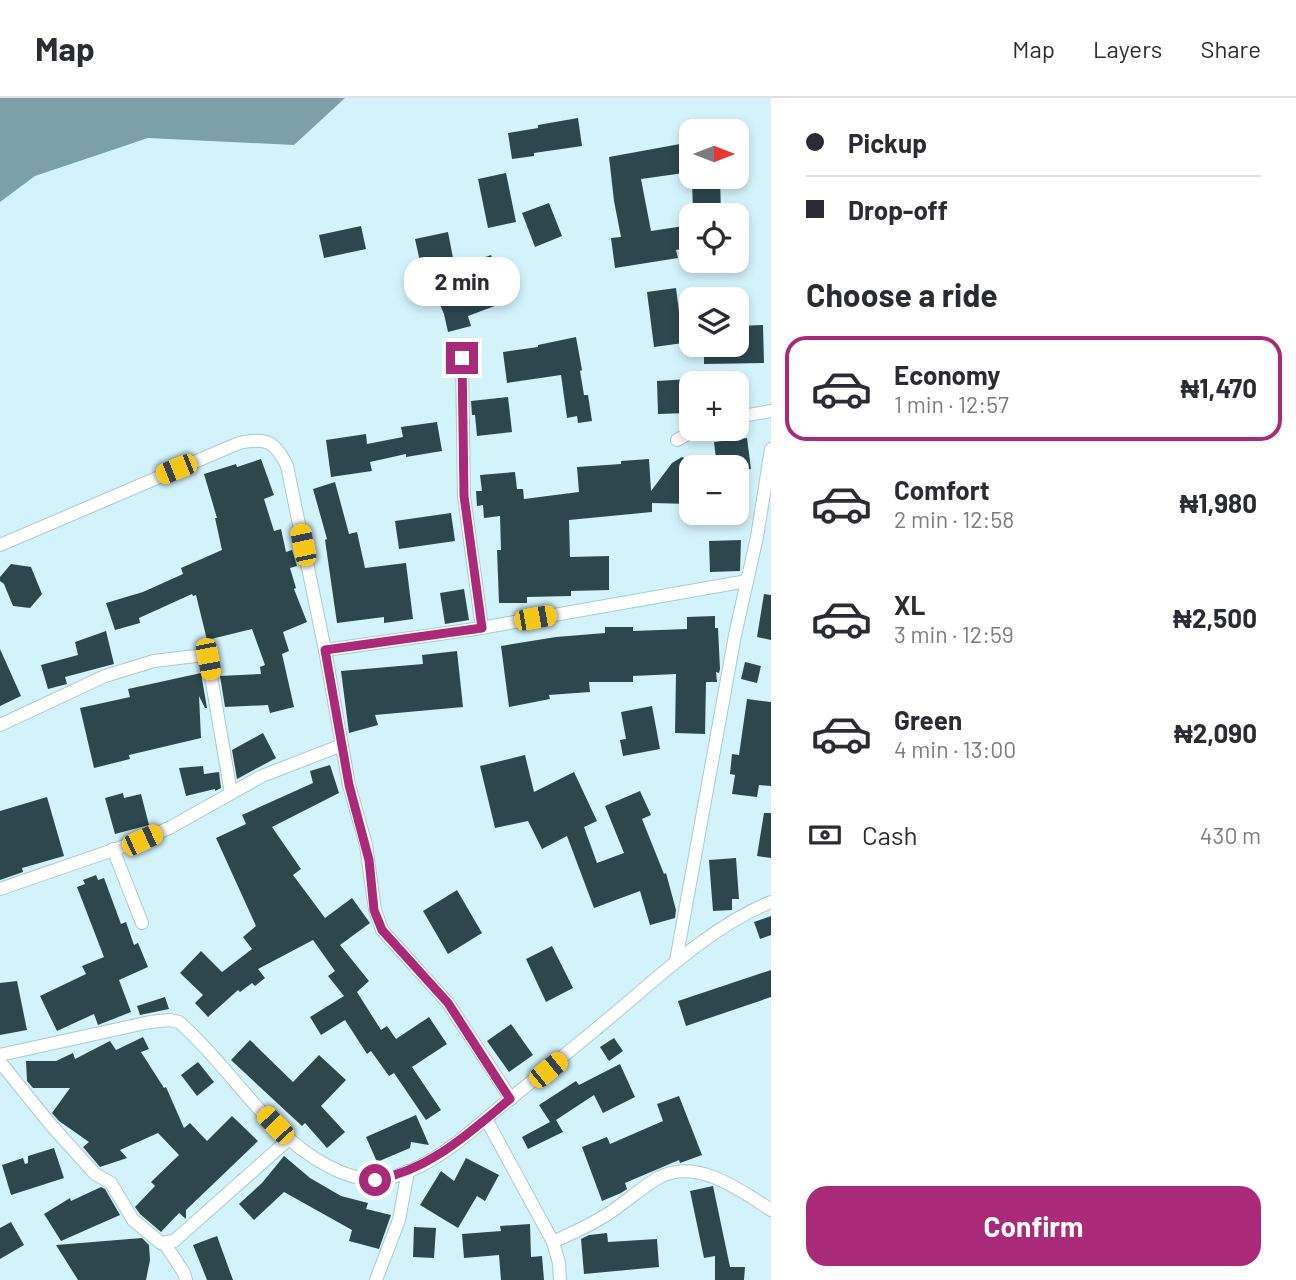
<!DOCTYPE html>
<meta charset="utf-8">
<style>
:root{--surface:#fff;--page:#f2f2f3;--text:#2b2b33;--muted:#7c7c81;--line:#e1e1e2;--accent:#aa2a7a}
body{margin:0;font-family:Barlow,sans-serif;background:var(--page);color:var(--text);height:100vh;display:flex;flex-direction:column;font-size:26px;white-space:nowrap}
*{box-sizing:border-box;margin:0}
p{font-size:23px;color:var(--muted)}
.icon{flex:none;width:38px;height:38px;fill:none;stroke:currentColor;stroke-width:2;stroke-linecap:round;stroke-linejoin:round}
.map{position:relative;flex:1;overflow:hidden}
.drawer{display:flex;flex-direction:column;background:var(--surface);width:525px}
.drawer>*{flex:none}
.banner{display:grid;align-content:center;height:154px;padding:0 35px;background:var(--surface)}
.needle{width:46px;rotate:90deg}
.tools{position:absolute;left:679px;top:21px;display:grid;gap:14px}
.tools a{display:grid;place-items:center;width:70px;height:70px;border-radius:14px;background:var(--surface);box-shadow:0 4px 10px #0003;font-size:35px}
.end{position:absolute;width:32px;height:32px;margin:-16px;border:9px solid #aa2a7a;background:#fff;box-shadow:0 0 0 4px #fff}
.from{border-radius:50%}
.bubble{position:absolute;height:49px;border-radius:21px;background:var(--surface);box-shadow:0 4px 10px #0003;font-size:23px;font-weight:700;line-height:49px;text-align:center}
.car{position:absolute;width:21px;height:42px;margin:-21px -10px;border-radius:9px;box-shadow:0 0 5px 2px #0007;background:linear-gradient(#f5c518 24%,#345 0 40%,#f5c518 0 76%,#345 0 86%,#f5c518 0)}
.banner b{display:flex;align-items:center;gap:24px;height:66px;font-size:26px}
.banner b+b{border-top:2px solid var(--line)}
.banner i{width:18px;height:18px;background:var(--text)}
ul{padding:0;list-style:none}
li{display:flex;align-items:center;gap:21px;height:105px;margin:0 14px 10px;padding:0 21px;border:4px solid transparent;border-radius:21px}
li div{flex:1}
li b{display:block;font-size:26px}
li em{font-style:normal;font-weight:700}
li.active{border-color:var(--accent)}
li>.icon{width:63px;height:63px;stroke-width:1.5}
h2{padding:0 35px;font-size:32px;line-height:84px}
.pay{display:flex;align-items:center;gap:18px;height:77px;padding:0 35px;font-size:26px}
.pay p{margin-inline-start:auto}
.button{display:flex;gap:14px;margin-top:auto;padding:14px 35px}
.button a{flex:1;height:80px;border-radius:21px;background:var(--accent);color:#fff;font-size:28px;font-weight:700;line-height:80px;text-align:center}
header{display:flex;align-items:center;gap:42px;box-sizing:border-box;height:98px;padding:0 35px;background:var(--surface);border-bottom:2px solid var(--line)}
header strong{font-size:33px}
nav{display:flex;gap:38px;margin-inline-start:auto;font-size:24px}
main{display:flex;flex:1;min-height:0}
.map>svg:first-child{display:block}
.water{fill:#7ca0a7}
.building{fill:#2c484d}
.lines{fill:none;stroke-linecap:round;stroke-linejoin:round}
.minor-casing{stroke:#aac9d0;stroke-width:14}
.minor{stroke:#fff;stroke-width:12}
.route{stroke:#aa2a7a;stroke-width:9}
</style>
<header>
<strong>Map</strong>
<nav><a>Map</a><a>Layers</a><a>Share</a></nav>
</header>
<main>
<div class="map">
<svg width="771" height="1182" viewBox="0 0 771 1182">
<rect width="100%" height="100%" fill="#d3f3fa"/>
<!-- water -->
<polygon class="water" points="0,0 345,0 294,47 148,40 35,78 0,104"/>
<!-- building -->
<g class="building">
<polygon points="578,20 582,48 534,55 534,58 512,61 508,35 538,30 538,27"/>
<polygon points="691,44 691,74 641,81 651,133 684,128 687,150 676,152 678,160 615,170 611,140 621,139 614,103 609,59"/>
<polygon points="506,75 516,124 488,130 478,81"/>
<polygon points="692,79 720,79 721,117 693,117"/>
<polygon points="549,105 562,138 535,149 522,115"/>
<polygon points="361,128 366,151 324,160 319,137"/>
<polygon points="448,134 455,170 491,157 493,163 496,162 511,202 468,218 471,228 448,234 444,216 423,167 421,168 415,141"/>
<polygon points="676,190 683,245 654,249 647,194"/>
<polygon points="763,227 764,265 704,266 704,247 737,247 737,228"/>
<polygon points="576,239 582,272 580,273 584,297 588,297 592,323 578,325 577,318 567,320 561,277 507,285 503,254 538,249 538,247"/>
<polygon points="689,281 690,315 658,316 657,283"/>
<polygon points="508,299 512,334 477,338 475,317 472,317 471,303"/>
<polygon points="437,324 442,353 406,359 406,356 370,364 372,373 331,379 326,342 366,336 367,346 403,339 401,329"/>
<polygon points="747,340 751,371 737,372 737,369 717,369 714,344"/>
<polygon points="682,359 691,363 691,406 652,405 652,414 569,422 570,459 609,458 609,492 571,493 571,498 527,499 527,505 499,505 497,452 501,452 500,418 484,420 483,407 477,408 476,393 482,393 480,377 515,374 517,391 523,391 524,401 579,394 577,369 621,366 621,363 649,361 651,393 672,365"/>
<polygon points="261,361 274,397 264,401 274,433 281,431 286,454 292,452 297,468 290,470 296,490 294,491 307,524 283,534 289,553 282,556 294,609 270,615 268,607 225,609 220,578 261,576 260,569 265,567 252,531 207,542 196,497 193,498 192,496 139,520 140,525 115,532 106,505 143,494 183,476 181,470 222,452 215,420 217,420 204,376 236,366 237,369"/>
<polygon points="335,384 349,436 357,434 365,470 406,465 413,521 384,525 384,519 337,525 325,442 327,441 313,391"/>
<polygon points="451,415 455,443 399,451 395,423"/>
<polygon points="741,442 740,473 710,474 709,443"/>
<polygon points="11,466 31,469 42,496 30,510 13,508 4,486 0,483 0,479"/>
<polygon points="464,491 469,522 445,526 440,495"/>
<polygon points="764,496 771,497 771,542 757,539"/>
<polygon points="715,518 715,530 718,530 720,571 719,575 716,574 717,584 706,584 705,636 675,635 676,576 633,578 633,584 589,584 590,594 549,597 550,601 509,609 501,548 556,539 605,535 605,529 633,529 633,533 687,531 687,519"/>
<polygon points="106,533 114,566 65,579 67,586 48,591 41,567 78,557 75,544"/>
<polygon points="0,551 21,598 0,608"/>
<polygon points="457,553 463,609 375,617 378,627 349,635 341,573 423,566 422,557"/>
<polygon points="745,564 761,568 757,585 741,581"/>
<polygon points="201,575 207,610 205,610 199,598 201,640 129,657 130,661 94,670 80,610 130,599 128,591"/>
<polygon points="747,601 771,604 771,688 759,687 757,699 732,696 735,677 730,676 732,656 739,657"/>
<polygon points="652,608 660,651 623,658 620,642 626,641 621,614"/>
<polygon points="263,635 276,660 237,681 232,652"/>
<polygon points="525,657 534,694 574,674 597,723 584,729 597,765 624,755 605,708 640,693 651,717 642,721 664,776 666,775 676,812 675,820 650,827 640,793 594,810 567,738 542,751 528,723 495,730 480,668"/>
<polygon points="330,667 339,695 272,729 301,771 293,777 325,820 352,800 370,825 340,847 369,883 357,894 381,932 387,928 396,941 429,919 447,946 412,969 441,1012 426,1022 394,975 389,978 371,953 367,956 345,922 321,937 310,919 344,898 328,878 335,873 313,842 258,871 265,880 255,888 252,885 240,894 238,892 208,919 195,905 203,897 180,875 201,853 222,874 252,851 243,839 256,828 216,740 246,726 242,717 313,685 310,673"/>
<polygon points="203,668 204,676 219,674 221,690 215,693 215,691 186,698 179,670"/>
<polygon points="123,695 124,700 141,696 149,727 115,736 105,700"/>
<polygon points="47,699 64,758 22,770 23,774 0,782 0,713"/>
<polygon points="764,715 771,715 771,760 757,758"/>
<polygon points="736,760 739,801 732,801 732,812 713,813 709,762"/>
<polygon points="96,777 98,782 104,780 121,826 126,824 134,847 138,845 148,869 119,882 131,914 98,927 94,916 57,933 40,898 86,876 82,868 104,859 77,789 85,786 83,782"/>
<polygon points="457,792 482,835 448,856 423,813"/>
<polygon points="771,818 771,837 760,841 754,824"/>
<polygon points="552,848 573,890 546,904 526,861"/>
<polygon points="771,872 771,899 686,928 678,903"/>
<polygon points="17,883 27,932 0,937 0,885"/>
<polygon points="165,899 169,911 140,917 137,908"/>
<polygon points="511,926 533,957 509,974 487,943"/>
<polygon points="143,939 149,951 141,954 164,990 166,989 184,1030 190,1025 207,1043 232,1018 258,1043 186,1112 186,1121 179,1115 161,1134 140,1116 135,1109 155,1088 151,1084 179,1057 158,1035 120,1052 127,1060 100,1069 83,1049 89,1044 59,1023 52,1015 70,990 33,990 27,983 26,963 56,963 73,955 75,961 110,943 116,952"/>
<polygon points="614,940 623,953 609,963 600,949"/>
<polygon points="250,942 293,984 319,957 346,982 321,1008 345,1034 327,1050 305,1025 302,1028 231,962"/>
<polygon points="198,964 214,984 197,998 181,977"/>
<polygon points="620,966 635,999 603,1015 594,997 556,1022 563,1034 528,1051 522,1039 550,1024 539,1007 576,983 579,987"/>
<polygon points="679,998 702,1057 680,1065 679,1062 625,1085 627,1091 621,1095 602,1103 582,1049 607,1039 610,1046 663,1023 657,1006"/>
<polygon points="416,1017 429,1047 411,1044 410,1050 377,1064 366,1039"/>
<polygon points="54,1050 64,1080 11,1097 2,1067 23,1060 25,1066 28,1065 28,1058"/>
<polygon points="284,1058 310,1080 341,1098 368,1105 366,1111 391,1117 379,1151 349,1143 352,1132 284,1094 254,1122 239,1106 262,1085"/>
<polygon points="466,1060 499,1077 485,1103 477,1098 458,1130 420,1107 441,1073 454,1083"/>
<polygon points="713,1088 730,1169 745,1169 744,1182 715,1182 715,1158 704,1160 690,1093"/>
<polygon points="101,1089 105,1091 120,1117 61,1143 44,1116 70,1100 71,1103"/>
<polygon points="11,1124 24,1147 0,1161 0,1130"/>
<polygon points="530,1126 531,1159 542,1158 544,1182 501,1182 499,1157 464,1160 462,1136 501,1133 500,1128"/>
<polygon points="414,1129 436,1130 434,1160 413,1159"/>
<polygon points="607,1135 608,1144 657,1141 659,1169 584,1176 581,1141 589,1137"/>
<polygon points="217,1138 233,1182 207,1182 193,1147"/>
<polygon points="142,1140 149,1147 150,1162 146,1182 78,1182 56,1147"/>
</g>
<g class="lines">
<defs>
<g id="minor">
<polyline points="462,260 464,398 482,530"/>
<polyline points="737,319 771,313"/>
<polyline points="677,342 697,331"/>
<path d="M0 447 239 345C266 339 275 343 287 368L325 552 349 687 366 747 375 812 382 832 448 905 511 1001"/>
<polyline points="325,552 475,531 747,483"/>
<polyline points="0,627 105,578 154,563 204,557 208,561 231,695"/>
<polyline points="113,751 142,825"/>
<polyline points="0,791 142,742 171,729 262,678 342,647"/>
<polyline points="676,863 735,537 757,439 771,351"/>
<path d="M0 957 150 924 169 922 179 924C231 969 266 1036 328 1068 350 1080 375 1086 399 1077 438 1064 469 1035 500 1009 540 977 580 945 620 911 665 873 716 826 771 804"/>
<polyline points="0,964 51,1027 95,1076 111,1085 133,1122 161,1145 174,1143 289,1041"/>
<polyline points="486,1021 553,1144 559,1165 560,1182"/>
<path d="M553 1144C570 1136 589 1128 606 1117 624 1106 639 1091 658 1080 696 1059 740 1092 771 1112"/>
<polyline points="165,1146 184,1175 186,1182"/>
<polyline points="376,1182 399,1122 408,1073"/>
</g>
</defs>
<!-- minor casing -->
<use href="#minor" class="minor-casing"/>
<!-- minor -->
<use href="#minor" class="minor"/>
</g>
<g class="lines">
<!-- route -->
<path class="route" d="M375 1082C430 1072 469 1035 510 1001L448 905 382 832 374 812 369 762 349 687 325 552 482 530 464 398 462 260"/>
</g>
</svg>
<div class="tools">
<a><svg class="needle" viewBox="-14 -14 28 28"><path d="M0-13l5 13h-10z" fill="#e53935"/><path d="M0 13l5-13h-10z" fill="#7c7c81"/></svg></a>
<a><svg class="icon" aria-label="locate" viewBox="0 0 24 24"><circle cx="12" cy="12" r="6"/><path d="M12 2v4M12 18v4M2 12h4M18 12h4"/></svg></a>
<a><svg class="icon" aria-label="layers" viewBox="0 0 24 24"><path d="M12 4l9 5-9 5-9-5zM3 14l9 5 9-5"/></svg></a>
<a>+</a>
<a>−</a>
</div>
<i class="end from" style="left:375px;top:1082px"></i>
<i class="end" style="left:462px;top:260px"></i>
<div class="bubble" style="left:404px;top:159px;width:116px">2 min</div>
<i class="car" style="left:176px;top:371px;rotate:248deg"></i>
<i class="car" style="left:303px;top:447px;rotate:348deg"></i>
<i class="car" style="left:535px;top:520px;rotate:80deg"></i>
<i class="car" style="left:208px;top:561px;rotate:169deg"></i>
<i class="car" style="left:142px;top:742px;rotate:65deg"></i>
<i class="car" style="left:548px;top:972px;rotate:51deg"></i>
<i class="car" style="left:275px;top:1027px;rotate:316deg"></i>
</div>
<section class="drawer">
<div class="banner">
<b><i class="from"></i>Pickup</b>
<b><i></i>Drop-off</b>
</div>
<h2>Choose a ride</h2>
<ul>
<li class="active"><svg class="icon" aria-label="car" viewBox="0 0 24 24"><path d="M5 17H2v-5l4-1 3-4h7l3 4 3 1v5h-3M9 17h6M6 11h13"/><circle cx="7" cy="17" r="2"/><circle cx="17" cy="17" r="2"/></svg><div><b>Economy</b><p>1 min · 12:57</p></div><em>₦1,470</em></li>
<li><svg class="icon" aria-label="car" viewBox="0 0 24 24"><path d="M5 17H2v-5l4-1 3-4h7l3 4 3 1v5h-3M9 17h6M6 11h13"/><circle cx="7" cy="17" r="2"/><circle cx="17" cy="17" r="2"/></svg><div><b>Comfort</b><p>2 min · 12:58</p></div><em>₦1,980</em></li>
<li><svg class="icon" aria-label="car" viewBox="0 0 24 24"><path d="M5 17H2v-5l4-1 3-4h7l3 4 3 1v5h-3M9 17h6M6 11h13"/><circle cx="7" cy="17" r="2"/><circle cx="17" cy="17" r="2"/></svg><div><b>XL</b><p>3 min · 12:59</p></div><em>₦2,500</em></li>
<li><svg class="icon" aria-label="car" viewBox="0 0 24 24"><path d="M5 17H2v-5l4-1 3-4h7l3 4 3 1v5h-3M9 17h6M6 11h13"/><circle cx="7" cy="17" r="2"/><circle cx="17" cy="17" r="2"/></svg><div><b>Green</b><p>4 min · 13:00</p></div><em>₦2,090</em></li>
</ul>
<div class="pay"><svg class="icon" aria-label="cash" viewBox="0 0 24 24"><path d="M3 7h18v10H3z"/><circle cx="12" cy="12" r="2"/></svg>Cash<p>430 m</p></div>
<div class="button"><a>Confirm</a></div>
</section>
</main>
